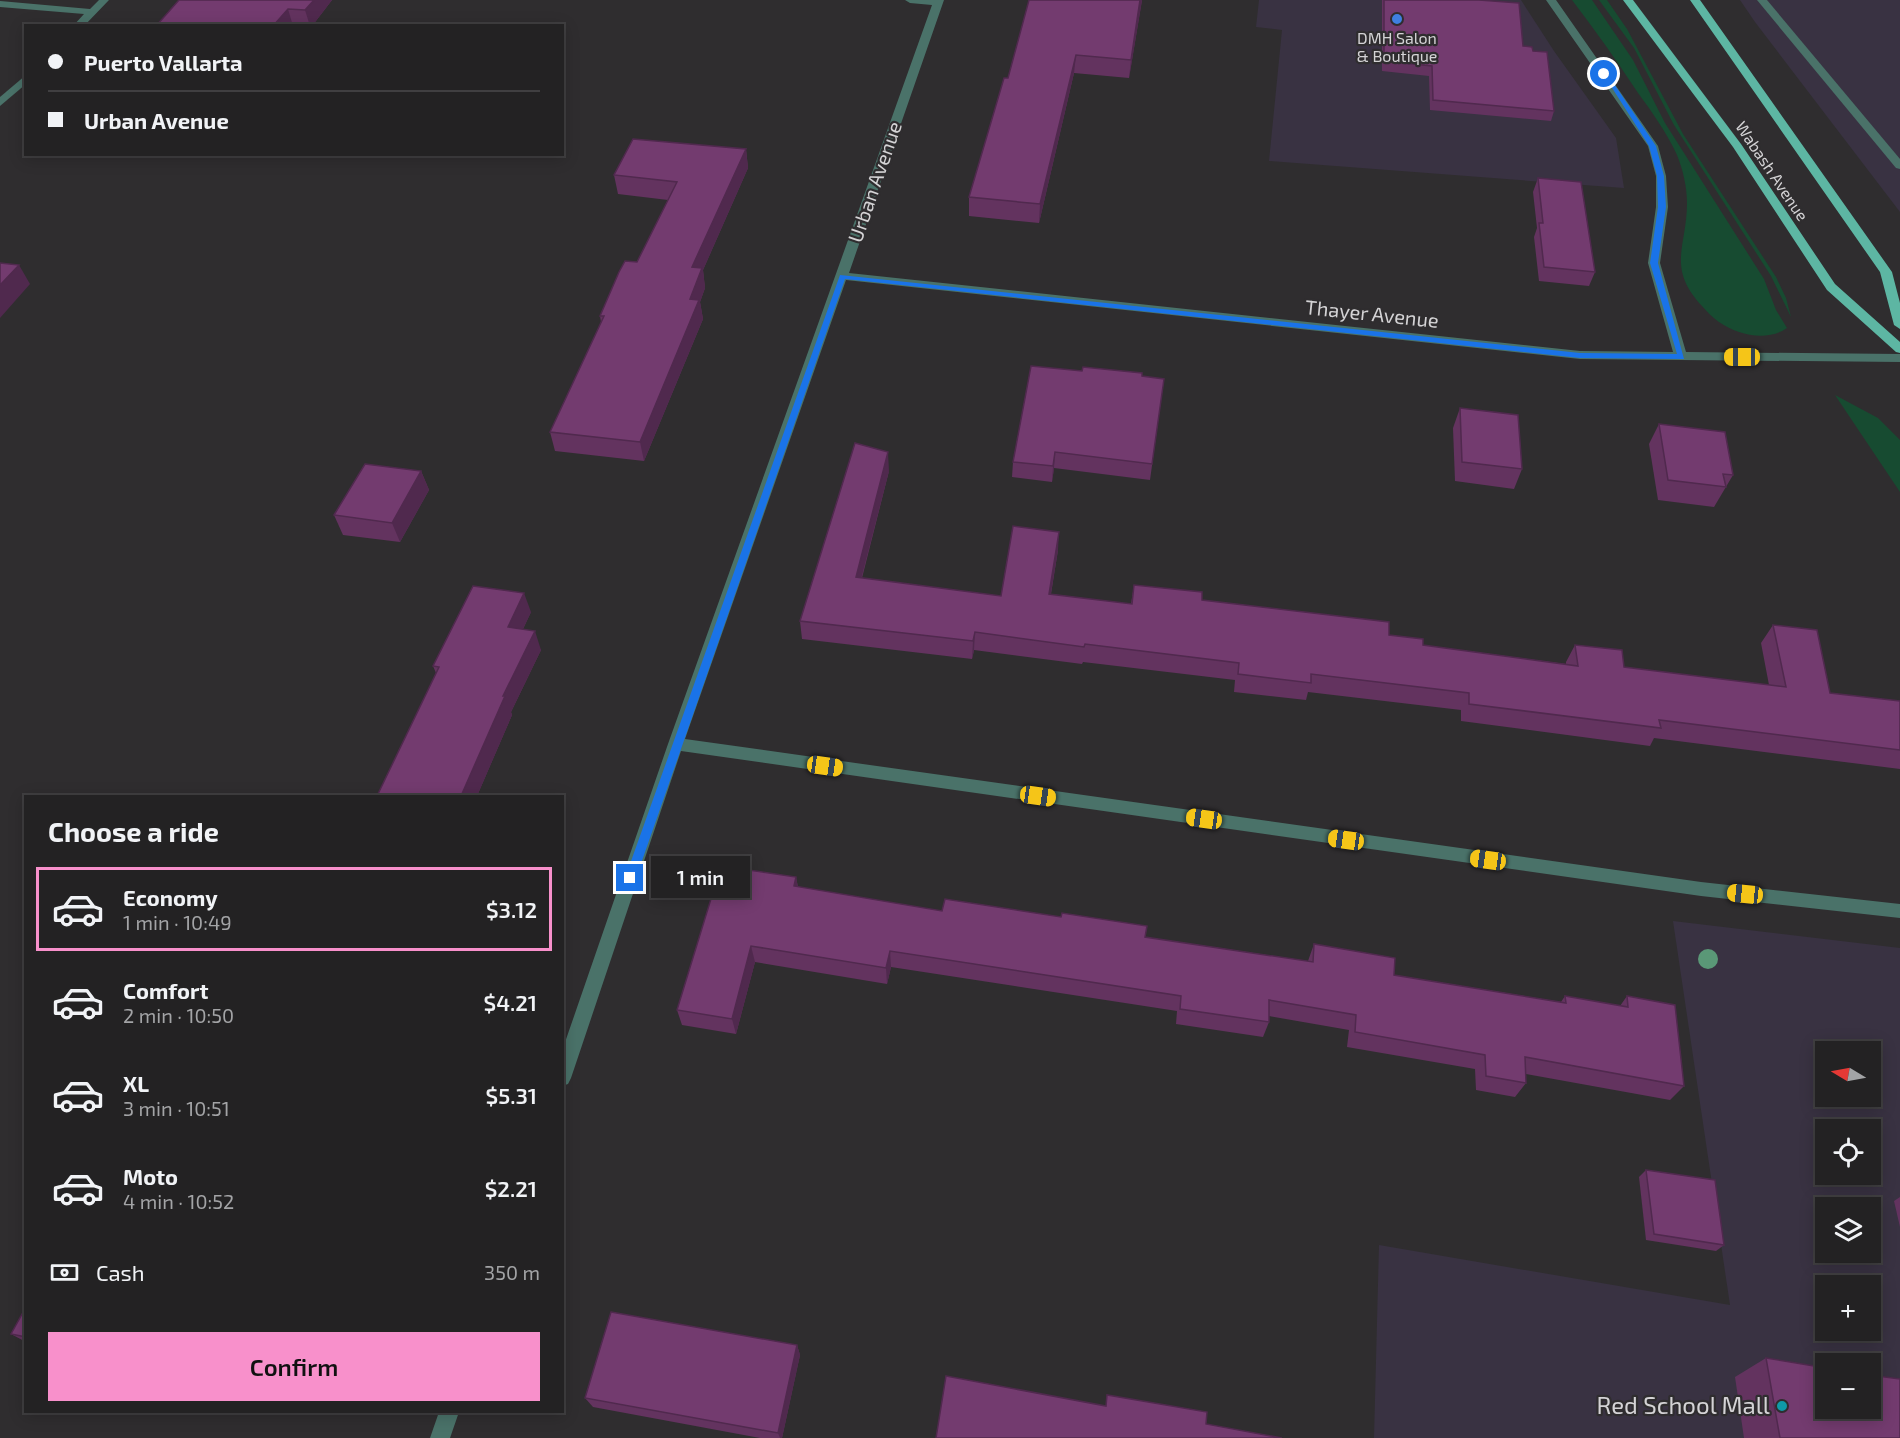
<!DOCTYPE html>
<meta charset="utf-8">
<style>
:root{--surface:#232223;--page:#2f2f30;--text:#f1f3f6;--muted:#a3a4a6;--line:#403f41;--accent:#f890cb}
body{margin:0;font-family:"Exo 2",sans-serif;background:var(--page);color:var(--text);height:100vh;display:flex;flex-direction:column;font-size:22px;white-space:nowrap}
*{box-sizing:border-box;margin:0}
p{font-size:20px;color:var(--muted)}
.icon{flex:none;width:33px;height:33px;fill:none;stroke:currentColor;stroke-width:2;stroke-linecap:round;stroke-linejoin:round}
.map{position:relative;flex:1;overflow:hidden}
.sheet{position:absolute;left:24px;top:795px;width:540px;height:618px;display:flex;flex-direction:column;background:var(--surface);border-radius:0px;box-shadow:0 3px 15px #0003,0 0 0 2px var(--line)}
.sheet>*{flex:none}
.top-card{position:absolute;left:24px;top:24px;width:540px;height:132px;border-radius:0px;box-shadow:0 3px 15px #0003,0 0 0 2px var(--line);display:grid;align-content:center;height:132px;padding:0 24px;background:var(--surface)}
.needle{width:39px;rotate:280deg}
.buttons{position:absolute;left:1815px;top:1041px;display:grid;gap:12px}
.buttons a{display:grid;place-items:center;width:66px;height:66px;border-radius:0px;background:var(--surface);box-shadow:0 3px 15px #0003,0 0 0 2px var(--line);font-size:30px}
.end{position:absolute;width:27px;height:27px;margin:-14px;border:8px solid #1a73e8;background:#fff;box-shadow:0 0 0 3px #fff}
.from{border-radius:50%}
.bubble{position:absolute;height:42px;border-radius:0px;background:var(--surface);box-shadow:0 3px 15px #0003,0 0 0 2px var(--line);font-size:20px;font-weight:600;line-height:42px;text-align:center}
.car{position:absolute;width:18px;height:36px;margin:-18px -9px;border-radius:8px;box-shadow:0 0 4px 2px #0007;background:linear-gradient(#f5c518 24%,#345 0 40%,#f5c518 0 76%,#345 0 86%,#f5c518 0)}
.top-card b{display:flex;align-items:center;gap:21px;height:57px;font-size:22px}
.top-card b+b{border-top:2px solid var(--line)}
.top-card i{width:15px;height:15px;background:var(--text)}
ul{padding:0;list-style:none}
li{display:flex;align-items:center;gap:18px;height:84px;margin:0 12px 9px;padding:0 12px;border:3px solid transparent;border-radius:0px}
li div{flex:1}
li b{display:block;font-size:22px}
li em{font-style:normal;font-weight:600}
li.active{border-color:var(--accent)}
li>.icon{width:54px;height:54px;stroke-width:1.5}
h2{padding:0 24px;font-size:27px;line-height:72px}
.pay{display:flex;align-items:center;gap:15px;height:66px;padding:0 24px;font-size:22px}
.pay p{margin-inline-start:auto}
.cta{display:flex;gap:12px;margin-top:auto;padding:12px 24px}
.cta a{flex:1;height:69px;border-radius:0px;background:var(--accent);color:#111;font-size:24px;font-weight:600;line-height:69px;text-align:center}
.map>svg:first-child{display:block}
.commercial{fill:#393242;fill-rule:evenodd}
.green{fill:#174b31}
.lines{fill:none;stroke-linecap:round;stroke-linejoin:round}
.minor{fill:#4a7269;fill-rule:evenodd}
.major{fill:#5db6a3;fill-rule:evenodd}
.tree{fill:#5a9877}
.wall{fill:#63335f}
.shaded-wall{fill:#50294e}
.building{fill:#733b6f;stroke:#50294e;stroke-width:1.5}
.route{fill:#1a73e8}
.shop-dot{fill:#3f7fe0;stroke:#2f2d2f;stroke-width:2}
.culture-dot{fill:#0f9aa8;stroke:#2f2d2f;stroke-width:2}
.labels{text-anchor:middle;stroke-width:4.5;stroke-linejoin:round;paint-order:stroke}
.far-poi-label{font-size:16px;fill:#d4d3d5;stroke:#2f2d2f}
.far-street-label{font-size:16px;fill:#d4d3d5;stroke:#2f2d2f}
.street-label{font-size:20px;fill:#d4d3d5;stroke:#2f2d2f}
.near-poi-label{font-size:24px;fill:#d4d3d5;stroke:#2f2d2f;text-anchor:end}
</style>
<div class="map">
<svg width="1900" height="1438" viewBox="0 0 1900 1438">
<rect width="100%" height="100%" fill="#2f2d2f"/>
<!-- commercial -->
<g class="commercial">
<polygon points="1259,0 1521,0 1554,51 1616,138 1624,188 1269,161 1282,30 1256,27"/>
<polygon points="1740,0 1900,0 1900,212 1755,22"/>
<path d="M1673 921 1900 948V1438H1374L1379 1245 1730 1305ZM1826 1052H1870V1096H1826ZM1826 1130H1870V1174H1826ZM1826 1208H1870V1252H1826ZM1826 1286H1870V1330H1826ZM1826 1364H1870V1408H1826Z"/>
</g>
<!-- green -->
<g class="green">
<path d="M1572 0H1592L1633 60 1665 123 1764 279 1776 310 1787 328C1773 338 1754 337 1739 332 1724 327 1712 318 1702 306 1666 267 1687 247 1687 203 1687 187 1683 170 1677 155 1667 133 1652 112 1638 93 1617 61 1595 30 1572 0Z"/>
<polygon points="1599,0 1607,0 1627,29 1683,134 1776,277 1786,298 1791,317 1771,276 1674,125 1634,48"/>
<polygon points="1835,395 1878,418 1900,440 1900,492"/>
</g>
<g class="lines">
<!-- minor -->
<g class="minor">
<polygon points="99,0 109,0 84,26 73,26 84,14 0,7 0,1 90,9"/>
<polygon points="905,0 944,0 849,273 1580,351 1673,352 1648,263 1656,207 1656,176 1648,146 1546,0 1556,0 1658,146 1666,176 1668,207 1660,263 1686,352 1900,354 1900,362 1580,359 846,280 685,739 1701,882 1900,904 1900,918 1701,896 681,751 571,1078 568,1084 562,1086 562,1051 668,744 932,5 910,3"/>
<polygon points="1757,0 1767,0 1900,159 1900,169 1896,168"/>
<polygon points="26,75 26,84 0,106 0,97"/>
<polygon points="439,1412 459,1412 450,1438 430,1438"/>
</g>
<!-- major -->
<g class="major">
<polygon points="1623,0 1633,0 1741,144 1835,284 1900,342 1900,353 1896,352 1827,290 1733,147"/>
<polygon points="1690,0 1700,0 1892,272 1900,303 1900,329 1894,325 1880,272"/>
</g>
</g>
<!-- trees -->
<circle class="tree" cx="1708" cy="959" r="10"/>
<!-- wall -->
<g class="wall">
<polygon points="179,0 332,0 312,26 156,26"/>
<polygon points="1142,0 1129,78 1074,73 1039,223 969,216 969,197 1008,78"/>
<polygon points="1382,0 1479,0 1523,46 1533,51 1554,111 1551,121 1430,110 1429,76 1382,71"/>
<polygon points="746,149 748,168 703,270 705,288 700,302 703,319 644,461 555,451 550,432 601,322 600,316 637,262 668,200 618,194 614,175"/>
<polygon points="1538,178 1595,272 1589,286 1539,281 1534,237 1537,228 1533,192"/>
<polygon points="1142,376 1164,379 1150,480 1054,468 1052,482 1012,477 1013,462"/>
<polygon points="1460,408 1522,469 1514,489 1455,481 1453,428"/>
<polygon points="1659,424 1733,475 1714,507 1658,500 1649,444"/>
<polygon points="421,471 429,490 400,542 343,535 334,515"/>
<polygon points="889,471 862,578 1001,596 1058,550 1051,594 1131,604 1134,585 1202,600 1389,635 1423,645 1566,664 1566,662 1575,645 1624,667 1769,685 1761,643 1773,625 1830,693 1900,701 1900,769 1654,738 1650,746 1461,721 1461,710 1308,692 1306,700 1234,692 1235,680 1083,662 1082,664 974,650 972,659 802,639 800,621"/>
<polygon points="531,612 523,629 541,650 511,712 512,715 477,796 377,796 436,673 433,666"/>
<polygon points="796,877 798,887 942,911 1145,937 1308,961 1314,944 1394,975 1561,1002 1565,996 1620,1006 1627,996 1684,1086 1670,1100 1526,1074 1526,1083 1515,1097 1476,1090 1475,1069 1347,1047 1349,1030 1269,1016 1269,1022 1263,1037 1176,1024 1177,1011 891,967 887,984 755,962 736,1034 682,1025 677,1010"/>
<polygon points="1646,1170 1724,1245 1716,1251 1646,1240 1639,1177"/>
<polygon points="1900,1197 1900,1227 1894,1201"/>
<polygon points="26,1307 26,1342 11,1334"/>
<polygon points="797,1345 800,1355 782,1438 760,1438 593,1407 585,1398"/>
<polygon points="1766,1358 1900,1438 1744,1438 1735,1377"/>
</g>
<!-- shaded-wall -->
<g class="shaded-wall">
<polygon points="314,0 332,0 312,26 310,26 305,10"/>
<polygon points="1140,0 1142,0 1129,78 1131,60"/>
<polygon points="288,9 293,26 273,26"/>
<polygon points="1076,55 1074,73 1039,223 1040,204"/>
<polygon points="746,149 748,168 703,270 705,288 700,302 703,319 644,461 640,442 690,299 692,267"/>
<polygon points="19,265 30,284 0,318 0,285"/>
<polygon points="888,452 889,471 857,595 856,577"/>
<polygon points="1055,452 1054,468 1052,482 1053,466"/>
<polygon points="421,471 429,490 400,542 392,523"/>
<polygon points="1059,532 1058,550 1048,611 1049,594"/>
<polygon points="524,593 531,612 515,646 508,627"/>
<polygon points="535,631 541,650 511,712 512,715 477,796 461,796 503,696"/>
<polygon points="975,632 974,650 972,659 973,641"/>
<polygon points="796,877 799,893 794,886"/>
<polygon points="751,946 755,962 736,1034 732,1019"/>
<polygon points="890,951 891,967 887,984 886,968"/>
<polygon points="797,1345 800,1355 782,1438 780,1438 778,1433"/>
</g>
<!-- building -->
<g class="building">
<polygon points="179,0 314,0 305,10 288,9 273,26 156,26"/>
<polygon points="1029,0 1140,0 1131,60 1076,55 1040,204 969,197 1004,78 1008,78"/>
<polygon points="1384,0 1479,0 1519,3 1523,46 1532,47 1533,51 1547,52 1554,111 1433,100 1432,66 1384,61"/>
<polygon points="633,139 746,149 692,267 702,268 690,299 699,300 640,442 550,432 604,316 600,316 619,272 625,261 637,262 677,182 614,175"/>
<polygon points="1538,178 1581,182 1595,272 1544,267 1539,223 1543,223"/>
<polygon points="0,263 19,265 0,285"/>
<polygon points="1031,366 1082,371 1083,367 1142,373 1142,376 1164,379 1152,464 1055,452 1053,466 1013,462"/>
<polygon points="1460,408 1518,415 1522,469 1462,462"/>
<polygon points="1659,424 1725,432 1733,475 1723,474 1726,487 1668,480"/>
<polygon points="855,443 888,452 856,577 1001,596 1013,526 1059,532 1049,594 1132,604 1134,585 1202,592 1202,600 1389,622 1389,635 1423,639 1423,645 1578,666 1575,645 1622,650 1624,667 1786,687 1773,625 1817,630 1830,693 1900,701 1900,750 1659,720 1661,728 1469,704 1469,693 1311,674 1311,683 1238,674 1239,663 1085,644 1084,647 975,632 973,641 800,621"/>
<polygon points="365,464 421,471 392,523 334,515"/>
<polygon points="473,586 524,593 508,627 535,631 503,696 505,696 461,796 377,796 439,667 433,666"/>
<polygon points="721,866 796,877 794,886 942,911 945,899 1061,917 1062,913 1147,926 1145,937 1313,962 1314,944 1395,958 1394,975 1566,1003 1565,996 1628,1007 1627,996 1675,1005 1684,1086 1525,1057 1526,1083 1486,1076 1485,1055 1355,1032 1356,1015 1269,1000 1269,1022 1180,1009 1181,996 890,951 886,968 751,946 732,1019 677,1010"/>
<polygon points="1646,1170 1715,1180 1724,1245 1654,1234"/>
<polygon points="26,1307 26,1337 11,1334"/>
<polygon points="611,1312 797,1345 778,1433 585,1398"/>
<polygon points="1766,1358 1826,1368 1826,1408 1870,1408 1870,1375 1900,1379 1900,1438 1780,1438"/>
<polygon points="946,1376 1106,1406 1107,1395 1207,1412 1206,1424 1282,1438 936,1438"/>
</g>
<!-- route -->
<polygon class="route" points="1602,72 1606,72 1656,146 1664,176 1666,207 1658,263 1684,359 1580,358 845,279 636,878 634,881 627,881 625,878 840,275 1580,353 1677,354 1650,263 1658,207 1657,176 1649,146"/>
<!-- markers -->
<circle class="shop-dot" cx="1397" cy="19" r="6"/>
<circle class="culture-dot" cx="1782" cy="1406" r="6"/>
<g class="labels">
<!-- far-poi labels -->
<g class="far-poi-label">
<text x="1397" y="44">DMH Salon<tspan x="1397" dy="18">&amp; Boutique</tspan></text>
</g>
<!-- far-street labels -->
<g class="far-street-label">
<text transform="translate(1772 171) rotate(56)" y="6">Wabash Avenue</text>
</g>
<!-- street labels -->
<g class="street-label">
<text transform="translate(875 182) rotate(-71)" y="7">Urban Avenue</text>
<text transform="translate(1372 314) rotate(6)" y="7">Thayer Avenue</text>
</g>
<!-- near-poi labels -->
<g class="near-poi-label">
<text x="1770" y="1414">Red School Mall</text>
</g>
</g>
</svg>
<div class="buttons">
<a><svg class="needle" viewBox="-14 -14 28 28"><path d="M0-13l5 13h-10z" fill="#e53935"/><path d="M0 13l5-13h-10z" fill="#a3a4a6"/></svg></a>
<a><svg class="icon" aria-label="locate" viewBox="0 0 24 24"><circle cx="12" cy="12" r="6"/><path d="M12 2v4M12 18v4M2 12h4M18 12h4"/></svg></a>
<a><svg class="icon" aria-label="layers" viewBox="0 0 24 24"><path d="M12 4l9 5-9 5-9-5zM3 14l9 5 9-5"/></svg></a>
<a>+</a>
<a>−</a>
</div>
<i class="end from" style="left:1604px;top:74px"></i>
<i class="end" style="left:630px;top:878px"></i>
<div class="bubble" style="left:651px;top:856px;width:99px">1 min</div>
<i class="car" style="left:1742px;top:357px;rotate:270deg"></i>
<i class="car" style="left:825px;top:766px;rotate:98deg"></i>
<i class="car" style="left:1038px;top:796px;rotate:98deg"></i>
<i class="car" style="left:1204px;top:819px;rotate:278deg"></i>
<i class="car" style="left:1346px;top:840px;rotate:278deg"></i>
<i class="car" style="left:1488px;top:860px;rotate:278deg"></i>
<i class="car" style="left:1745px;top:894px;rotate:276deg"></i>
<div class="top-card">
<b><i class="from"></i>Puerto Vallarta</b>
<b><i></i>Urban Avenue</b>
</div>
<section class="sheet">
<h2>Choose a ride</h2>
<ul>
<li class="active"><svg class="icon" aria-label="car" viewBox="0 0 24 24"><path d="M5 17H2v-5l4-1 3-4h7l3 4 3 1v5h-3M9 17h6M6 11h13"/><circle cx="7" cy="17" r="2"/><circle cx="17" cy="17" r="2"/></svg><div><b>Economy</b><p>1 min · 10:49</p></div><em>$3.12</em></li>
<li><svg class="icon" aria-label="car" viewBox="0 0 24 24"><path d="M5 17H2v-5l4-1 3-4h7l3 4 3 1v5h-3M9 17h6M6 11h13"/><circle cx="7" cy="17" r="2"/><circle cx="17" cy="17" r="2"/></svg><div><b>Comfort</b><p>2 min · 10:50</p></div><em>$4.21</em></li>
<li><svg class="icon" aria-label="car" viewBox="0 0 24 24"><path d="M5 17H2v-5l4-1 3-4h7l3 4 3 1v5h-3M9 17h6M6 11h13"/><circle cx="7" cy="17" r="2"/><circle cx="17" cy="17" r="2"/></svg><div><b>XL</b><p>3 min · 10:51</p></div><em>$5.31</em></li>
<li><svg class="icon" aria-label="car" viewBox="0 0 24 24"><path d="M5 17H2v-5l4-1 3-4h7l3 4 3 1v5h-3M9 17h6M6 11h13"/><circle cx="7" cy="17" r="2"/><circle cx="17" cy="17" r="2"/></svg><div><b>Moto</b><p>4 min · 10:52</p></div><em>$2.21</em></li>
</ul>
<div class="pay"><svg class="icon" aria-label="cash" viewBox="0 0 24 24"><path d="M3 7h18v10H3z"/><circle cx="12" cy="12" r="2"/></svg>Cash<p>350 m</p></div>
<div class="cta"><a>Confirm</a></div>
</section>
</div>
